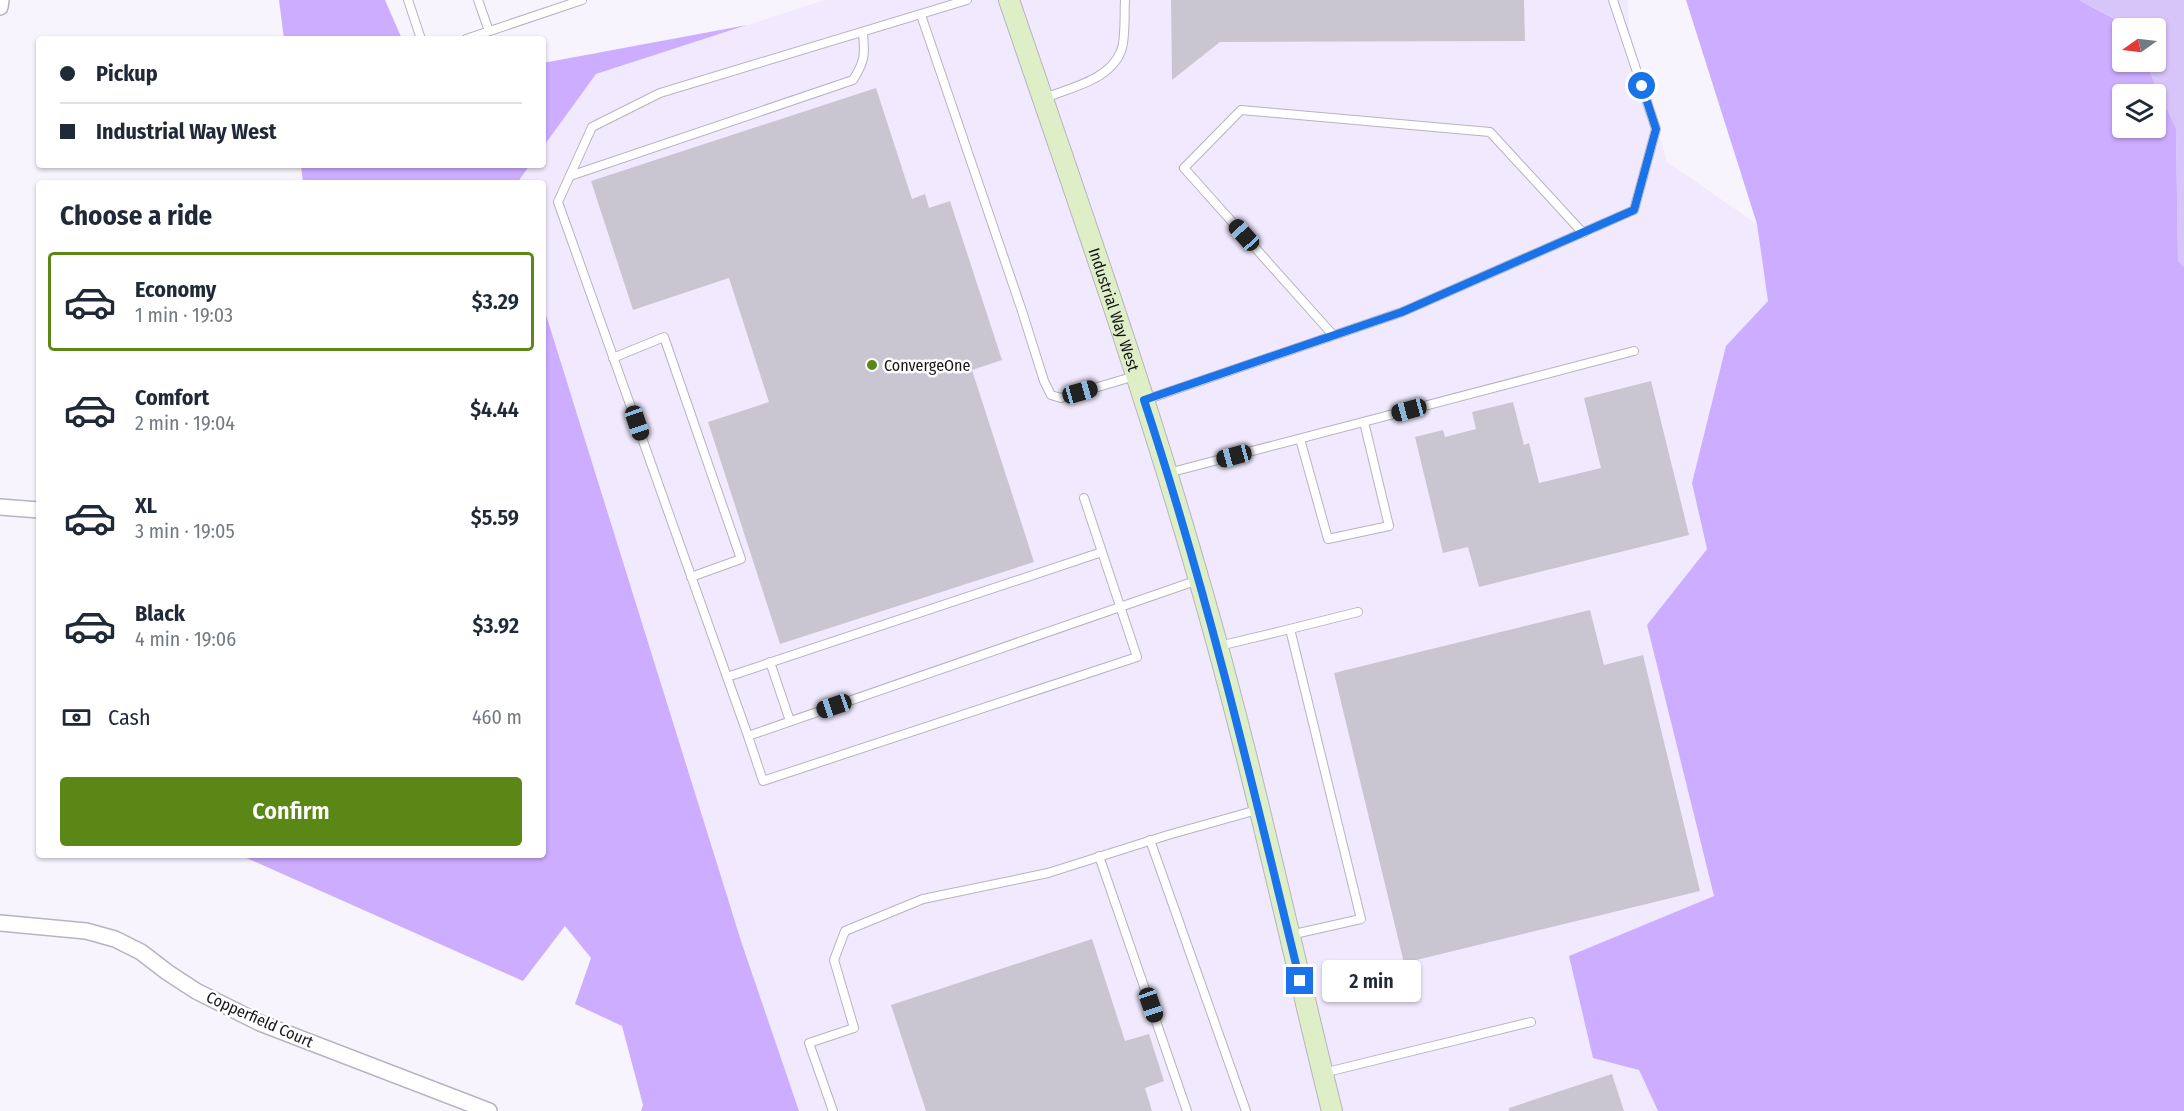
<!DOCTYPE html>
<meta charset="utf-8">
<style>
:root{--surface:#fff;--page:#f2f2f3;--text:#1f2937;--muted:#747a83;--line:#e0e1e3;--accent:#5b8716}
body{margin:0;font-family:"Fira Sans Condensed",sans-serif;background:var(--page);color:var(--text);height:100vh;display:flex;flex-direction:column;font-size:22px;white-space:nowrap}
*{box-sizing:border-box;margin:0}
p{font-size:20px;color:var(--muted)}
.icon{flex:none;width:33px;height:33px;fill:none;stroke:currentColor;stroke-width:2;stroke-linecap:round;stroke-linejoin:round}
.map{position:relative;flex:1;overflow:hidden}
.side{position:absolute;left:36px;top:180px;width:510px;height:678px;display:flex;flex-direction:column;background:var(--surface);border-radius:6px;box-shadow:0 2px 4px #0004}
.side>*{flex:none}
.guide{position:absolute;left:36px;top:36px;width:510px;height:132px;border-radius:6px;box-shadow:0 2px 4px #0004;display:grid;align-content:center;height:132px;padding:0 24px;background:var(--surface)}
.needle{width:39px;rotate:256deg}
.fabs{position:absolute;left:2112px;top:18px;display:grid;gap:12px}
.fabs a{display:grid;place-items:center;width:54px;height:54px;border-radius:6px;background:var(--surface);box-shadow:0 2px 4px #0004;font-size:30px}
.end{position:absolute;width:27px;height:27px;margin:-14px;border:8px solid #1a73e8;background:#fff;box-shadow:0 0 0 3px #fff}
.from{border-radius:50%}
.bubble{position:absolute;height:42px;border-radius:6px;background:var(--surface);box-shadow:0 2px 4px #0004;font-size:20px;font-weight:600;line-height:42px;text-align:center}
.car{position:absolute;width:18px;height:36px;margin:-18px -9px;border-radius:8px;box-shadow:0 0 4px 2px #0007;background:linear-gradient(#222 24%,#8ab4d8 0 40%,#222 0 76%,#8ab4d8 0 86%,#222 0)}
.guide b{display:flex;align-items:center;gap:21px;height:57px;font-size:22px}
.guide b+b{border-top:2px solid var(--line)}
.guide i{width:15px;height:15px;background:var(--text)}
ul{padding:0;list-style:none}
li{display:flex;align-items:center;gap:18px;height:99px;margin:0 12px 9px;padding:0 12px;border:3px solid transparent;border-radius:6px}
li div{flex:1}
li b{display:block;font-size:22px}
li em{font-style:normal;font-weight:600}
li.active{border-color:var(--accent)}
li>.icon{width:54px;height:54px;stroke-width:1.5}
h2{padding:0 24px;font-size:27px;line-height:72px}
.pay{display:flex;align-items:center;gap:15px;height:66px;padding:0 24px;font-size:22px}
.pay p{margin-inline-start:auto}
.action{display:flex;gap:12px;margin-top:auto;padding:12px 24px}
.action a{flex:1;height:69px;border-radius:6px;background:var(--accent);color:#fff;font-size:24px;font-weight:600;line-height:69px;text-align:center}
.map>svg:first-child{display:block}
.built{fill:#f1eafe}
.green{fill:#d7c4f9}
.forest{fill:#cdadff;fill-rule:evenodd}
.building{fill:#c9c5d1}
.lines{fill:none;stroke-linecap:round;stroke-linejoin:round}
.lane-casing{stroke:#b7b3bf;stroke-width:10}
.street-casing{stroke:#b7b3bf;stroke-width:18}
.secondary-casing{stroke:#b7b3bf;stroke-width:22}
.lane{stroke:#fff;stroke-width:8}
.street{stroke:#fff;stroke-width:15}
.secondary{stroke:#deefc8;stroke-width:20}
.route{stroke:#1a73e8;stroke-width:8}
.poi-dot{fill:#5b8716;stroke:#fff;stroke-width:2}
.labels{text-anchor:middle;stroke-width:5;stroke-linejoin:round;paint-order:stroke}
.street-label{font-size:16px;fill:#161519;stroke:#fff}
.poi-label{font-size:16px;fill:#161519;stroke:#fff;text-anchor:start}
</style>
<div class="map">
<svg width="2184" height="1111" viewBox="0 0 2184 1111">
<rect width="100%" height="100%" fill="#f7f4fe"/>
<!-- built -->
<polygon class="built" points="825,0 1628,0 1629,28 1667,162 1757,224 1768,301 1726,347 1692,483 1707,549 1647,625 1714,896 1570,956 1639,1070 1658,1111 799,1111 742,944 543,305 543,183 517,183 530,165 543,165 543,147 596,74"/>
<!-- green -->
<polygon class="green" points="2079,0 2184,0 2184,267 2178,261 2176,128 2145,62 2156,62 2156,28 2129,28 2127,25"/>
<!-- forest -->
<g class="forest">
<polygon points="279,0 385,0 402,39 284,39"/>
<path d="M1686 0H2079L2128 26 2129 28H2122V62H2145L2176 128 2178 261 2184 267V1111H1658L1639 1070 1593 1058 1569 956 1714 896 1647 625 1707 549 1692 483 1726 346 1768 301 1757 224ZM2156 94V128H2122V94Z"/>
<polygon points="747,25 596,74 543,147 543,63"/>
<polygon points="301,165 530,165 517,183 303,183"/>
<polygon points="543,305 742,944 799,1111 641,1111 643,1105 622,1026 575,1004 591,958 565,926 523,981 242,856 543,855"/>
</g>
<!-- building -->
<g class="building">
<polygon points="1171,0 1524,0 1525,41 1220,42 1172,80"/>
<polygon points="876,88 912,199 925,194 929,208 950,201 1002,360 972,370 1034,562 780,644 708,422 769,402 729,278 633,310 591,181"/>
<polygon points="1651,381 1689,535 1479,587 1468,547 1443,553 1415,437 1443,430 1445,437 1476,429 1472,412 1513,402 1524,445 1529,443 1539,483 1601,468 1584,398"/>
<polygon points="1590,610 1604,665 1643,655 1700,891 1404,963 1334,673"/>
<polygon points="1092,939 1125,1041 1149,1034 1164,1081 1145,1088 1152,1111 926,1111 891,1005"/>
<polygon points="1612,1074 1624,1111 1509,1111 1509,1108"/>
</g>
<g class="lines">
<defs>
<g id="lane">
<polyline points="408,0 421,39"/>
<polyline points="478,0 489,31"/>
<polyline points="967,0 660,93 592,127 558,202 748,736 1198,580"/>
<polyline points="921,15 1022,311 1044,381 1051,395 1061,398 1135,376"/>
<polyline points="466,39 582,0"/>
<path d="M1044 98C1070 88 1110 80 1121 51 1126 39 1124 14 1125 0"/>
<path d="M570 176 853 80C865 61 865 55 863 33"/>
<polyline points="1333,335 1184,168 1241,110 1490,132 1583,233"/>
<polyline points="613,358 664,337 741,559 691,577"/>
<polyline points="1145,400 1402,312 1634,210 1656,129 1613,0"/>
<polyline points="1300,439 1328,539 1389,526 1364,422"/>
<polyline points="1168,473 1634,351"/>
<polyline points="1290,629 1358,612"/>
<polyline points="1219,646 1290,629 1361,919 1290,935"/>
<polyline points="770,662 790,721"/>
<polyline points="727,677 1102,552"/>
<polyline points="748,736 763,781 1137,657 1084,498"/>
<polyline points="1150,840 1246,1111"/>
<polyline points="1099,856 1187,1111"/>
<polyline points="1323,1073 1531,1022"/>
<polyline points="833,1111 809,1043 854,1028 834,960 845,931 923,899 1048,873 1168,835 1257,810"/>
</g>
<g id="street">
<polyline points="0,7 1,0"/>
<polyline points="0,507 39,510"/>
<polyline points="0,923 86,931 115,939 141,952 167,972 196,991 260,1023 489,1111"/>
</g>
<g id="secondary">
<path id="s1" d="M1009 0C1075 193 1143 385 1199 580 1250 755 1288 934 1332 1111"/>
</g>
</defs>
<!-- lane casing -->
<use href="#lane" class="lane-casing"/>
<!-- street casing -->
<use href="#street" class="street-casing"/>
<!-- secondary casing -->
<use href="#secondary" class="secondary-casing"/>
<!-- lane -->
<use href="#lane" class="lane"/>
<!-- street -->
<use href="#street" class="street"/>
<!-- secondary -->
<use href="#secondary" class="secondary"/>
</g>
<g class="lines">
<!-- route -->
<path class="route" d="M1300 981C1253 786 1207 591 1144 400L1402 312 1634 210 1656 129 1642 86"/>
</g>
<!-- markers -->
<circle class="poi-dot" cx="872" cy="365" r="6"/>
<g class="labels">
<!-- street labels -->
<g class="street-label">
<text dy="6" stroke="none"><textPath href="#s1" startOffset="327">Industrial Way West</textPath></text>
<text transform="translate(260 1019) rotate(24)" y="6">Copperfield Court</text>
</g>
<!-- poi labels -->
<g class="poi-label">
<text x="884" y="371">ConvergeOne</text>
</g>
</g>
</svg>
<div class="fabs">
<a><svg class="needle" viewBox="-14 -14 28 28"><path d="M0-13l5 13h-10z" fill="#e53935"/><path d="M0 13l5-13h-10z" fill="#747a83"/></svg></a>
<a><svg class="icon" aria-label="layers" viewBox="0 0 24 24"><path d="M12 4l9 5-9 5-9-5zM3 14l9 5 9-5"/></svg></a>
</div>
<i class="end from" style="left:1642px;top:86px"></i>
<i class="end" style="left:1300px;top:981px"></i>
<div class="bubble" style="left:1322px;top:960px;width:99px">2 min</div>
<i class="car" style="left:1244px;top:235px;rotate:318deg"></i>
<i class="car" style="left:1080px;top:392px;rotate:74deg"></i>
<i class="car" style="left:1409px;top:410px;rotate:255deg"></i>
<i class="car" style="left:637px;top:423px;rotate:161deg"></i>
<i class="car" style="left:1234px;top:456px;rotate:255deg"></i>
<i class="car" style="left:834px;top:706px;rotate:251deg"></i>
<i class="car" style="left:1151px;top:1005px;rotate:161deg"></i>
<div class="guide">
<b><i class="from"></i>Pickup</b>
<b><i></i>Industrial Way West</b>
</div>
<section class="side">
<h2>Choose a ride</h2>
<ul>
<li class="active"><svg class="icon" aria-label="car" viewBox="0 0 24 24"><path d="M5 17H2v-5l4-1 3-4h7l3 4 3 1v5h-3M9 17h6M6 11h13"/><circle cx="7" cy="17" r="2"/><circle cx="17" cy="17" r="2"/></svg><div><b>Economy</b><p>1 min · 19:03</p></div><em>$3.29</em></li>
<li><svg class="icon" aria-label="car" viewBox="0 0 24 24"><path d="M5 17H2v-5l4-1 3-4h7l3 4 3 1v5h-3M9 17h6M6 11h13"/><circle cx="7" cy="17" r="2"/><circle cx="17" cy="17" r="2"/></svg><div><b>Comfort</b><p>2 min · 19:04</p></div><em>$4.44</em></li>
<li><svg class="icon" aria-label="car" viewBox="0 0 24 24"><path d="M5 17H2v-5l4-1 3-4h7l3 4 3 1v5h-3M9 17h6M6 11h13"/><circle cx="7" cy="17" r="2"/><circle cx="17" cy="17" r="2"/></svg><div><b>XL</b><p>3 min · 19:05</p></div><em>$5.59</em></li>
<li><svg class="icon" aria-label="car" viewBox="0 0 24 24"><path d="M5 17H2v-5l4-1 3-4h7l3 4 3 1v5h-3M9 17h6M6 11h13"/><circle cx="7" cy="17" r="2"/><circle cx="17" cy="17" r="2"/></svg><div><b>Black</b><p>4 min · 19:06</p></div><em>$3.92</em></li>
</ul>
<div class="pay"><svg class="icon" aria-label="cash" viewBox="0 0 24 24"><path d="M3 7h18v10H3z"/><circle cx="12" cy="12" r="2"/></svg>Cash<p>460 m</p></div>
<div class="action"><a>Confirm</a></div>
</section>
</div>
